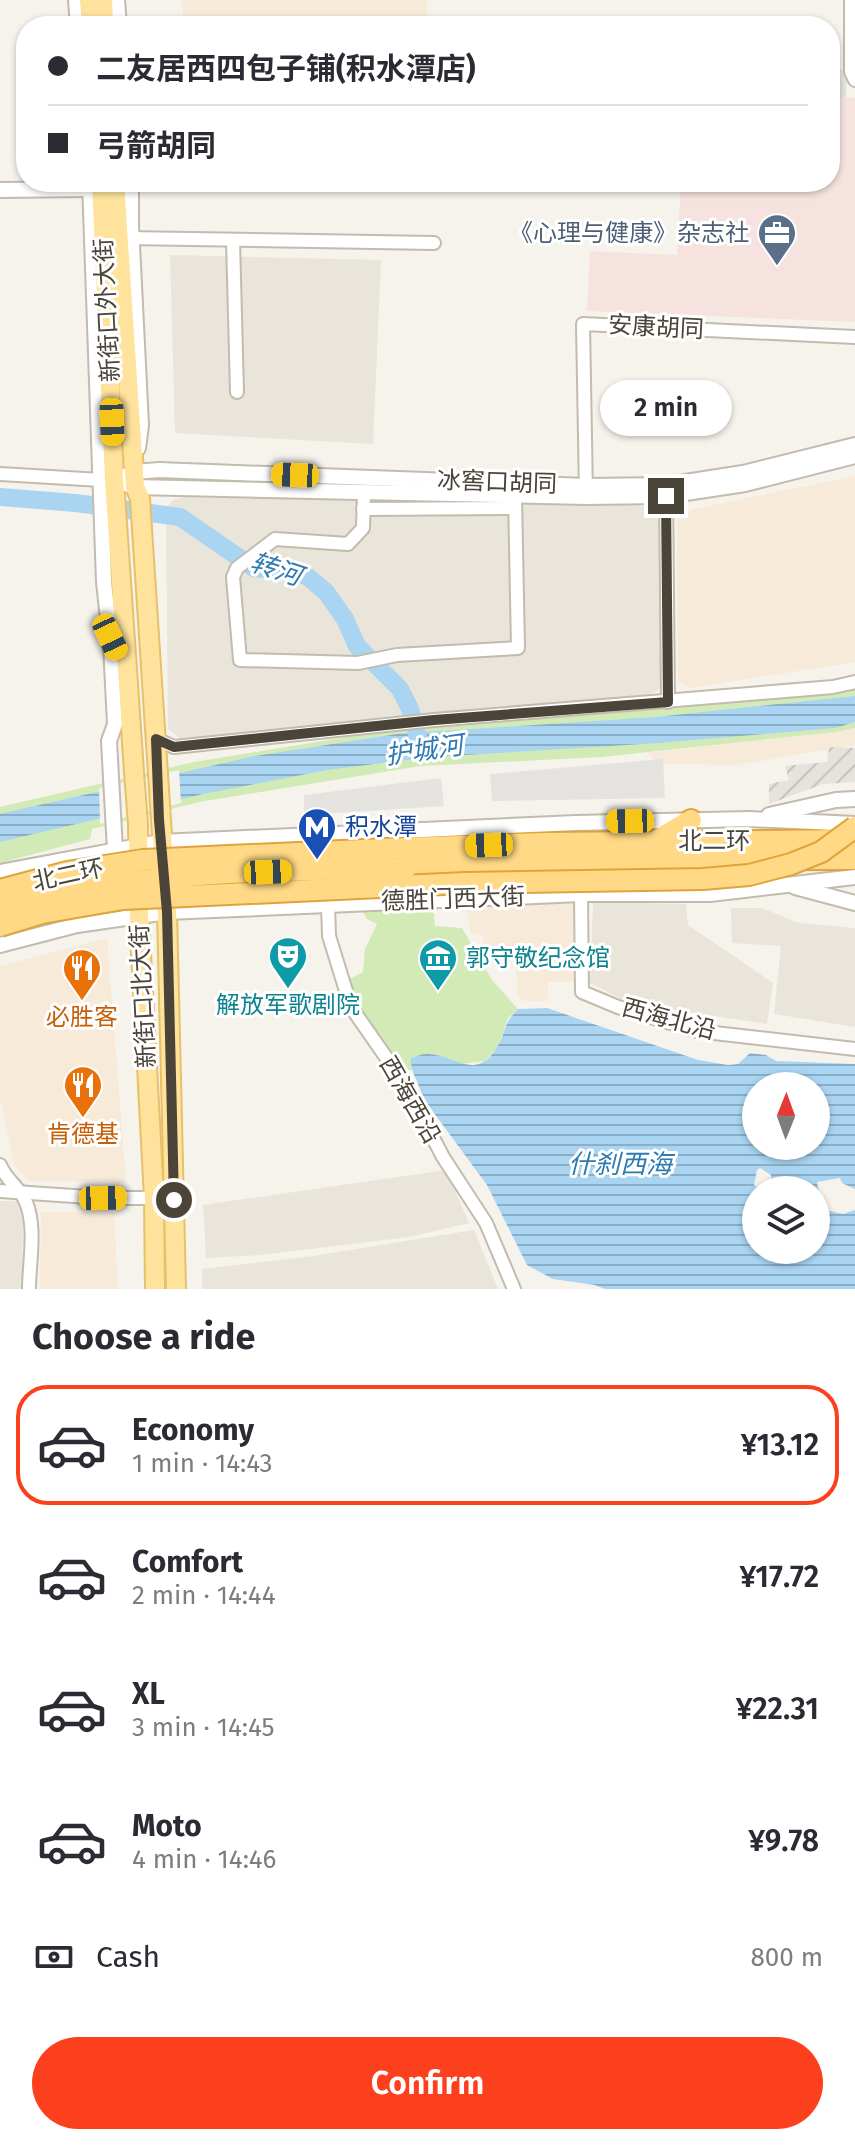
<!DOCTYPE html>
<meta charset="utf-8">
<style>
:root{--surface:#fff;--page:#f7f7f7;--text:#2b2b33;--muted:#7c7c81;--line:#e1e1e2;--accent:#fc3f1d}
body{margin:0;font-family:"Fira Sans","Noto Sans SC",sans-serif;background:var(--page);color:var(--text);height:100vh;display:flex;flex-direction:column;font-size:30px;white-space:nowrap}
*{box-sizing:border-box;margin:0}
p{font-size:26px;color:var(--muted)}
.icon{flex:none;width:44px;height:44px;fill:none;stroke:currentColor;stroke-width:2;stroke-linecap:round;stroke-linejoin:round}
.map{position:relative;height:1289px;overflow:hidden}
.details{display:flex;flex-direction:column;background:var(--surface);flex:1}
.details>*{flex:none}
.hud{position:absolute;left:16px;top:16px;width:824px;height:176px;border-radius:32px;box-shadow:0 2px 6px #0004;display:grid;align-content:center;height:176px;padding:0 32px;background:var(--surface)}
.needle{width:52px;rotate:1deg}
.tools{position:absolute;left:742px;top:1072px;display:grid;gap:16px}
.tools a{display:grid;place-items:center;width:88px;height:88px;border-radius:50%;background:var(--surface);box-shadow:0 2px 6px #0004;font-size:40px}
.end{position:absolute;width:36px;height:36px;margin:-18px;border:10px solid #4b4439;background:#fff;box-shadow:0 0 0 4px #fff}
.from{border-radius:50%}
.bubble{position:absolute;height:56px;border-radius:28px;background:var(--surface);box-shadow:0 2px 6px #0004;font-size:26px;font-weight:600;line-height:56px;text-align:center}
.car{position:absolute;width:24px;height:48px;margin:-24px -12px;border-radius:10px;box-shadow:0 0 6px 2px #0007;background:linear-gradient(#f5c518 24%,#345 0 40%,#f5c518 0 76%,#345 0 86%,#f5c518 0)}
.hud b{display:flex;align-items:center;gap:28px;height:76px;font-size:30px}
.hud b+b{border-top:2px solid var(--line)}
.hud i{width:20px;height:20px;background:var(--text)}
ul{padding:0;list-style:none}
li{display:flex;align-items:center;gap:24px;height:120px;margin:0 16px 12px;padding:0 16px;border:4px solid transparent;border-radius:32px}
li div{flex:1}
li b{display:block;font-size:30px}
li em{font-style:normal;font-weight:600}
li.on{border-color:var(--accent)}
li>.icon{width:72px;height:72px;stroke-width:1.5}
h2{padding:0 32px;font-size:36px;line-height:96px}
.pay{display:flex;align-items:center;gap:20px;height:88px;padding:0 32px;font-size:30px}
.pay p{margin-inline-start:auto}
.action{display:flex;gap:16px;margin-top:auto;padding:16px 32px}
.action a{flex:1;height:92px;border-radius:48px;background:var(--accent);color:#fff;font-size:32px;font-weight:600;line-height:92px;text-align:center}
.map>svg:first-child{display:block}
.residential{fill:#eae5da}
.commercial{fill:#f7ead8}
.industrial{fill:url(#industrial-furrows)}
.medical{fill:#f6e3e0}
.green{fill:#d2eab5}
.parking{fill:#e5e3e0}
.water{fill:url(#water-rules);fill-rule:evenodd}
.pier{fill:#f6f3ec}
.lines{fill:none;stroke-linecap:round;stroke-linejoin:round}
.river{stroke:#a9d4f2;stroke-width:18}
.minor-casing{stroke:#c2bbae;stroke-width:16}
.tertiary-casing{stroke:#c2bbae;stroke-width:18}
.primary-casing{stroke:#e6c16a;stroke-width:22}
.trunk-casing{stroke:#e0a43c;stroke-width:24}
.minor{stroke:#fff;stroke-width:12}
.tertiary{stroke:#fff;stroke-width:14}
.primary{stroke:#ffe39c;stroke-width:18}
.trunk{stroke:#ffd985;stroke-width:20}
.primary-bridge-casing{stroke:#e6c16a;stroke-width:22;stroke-linecap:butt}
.trunk-bridge-casing{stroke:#e0a43c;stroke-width:24;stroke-linecap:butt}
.primary-bridge{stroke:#ffe39c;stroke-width:18}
.trunk-bridge{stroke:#ffd985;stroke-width:20}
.route{stroke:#4b4439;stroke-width:10}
.labels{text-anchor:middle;stroke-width:6;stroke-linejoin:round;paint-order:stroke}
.service-label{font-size:24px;fill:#4e5e75;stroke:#fff;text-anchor:end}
.street-label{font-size:24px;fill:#4b4439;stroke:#fff}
.transit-label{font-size:24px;fill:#164399;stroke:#fff;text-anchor:start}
.culture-label{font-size:24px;fill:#0d838f;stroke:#fff;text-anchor:start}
.food-label{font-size:24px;fill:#c56008;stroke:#fff}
.water-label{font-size:26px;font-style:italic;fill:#2e7ab2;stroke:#fff}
</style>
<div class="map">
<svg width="855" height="1289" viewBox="0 0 855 1289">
<defs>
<pattern id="industrial-furrows" width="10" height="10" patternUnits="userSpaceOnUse" patternTransform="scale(2)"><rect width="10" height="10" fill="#e6e2dd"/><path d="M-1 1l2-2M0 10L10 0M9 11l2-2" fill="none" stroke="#c7c3be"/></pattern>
<pattern id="water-rules" width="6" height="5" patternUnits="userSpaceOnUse" patternTransform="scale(2)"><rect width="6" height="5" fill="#a9d4f2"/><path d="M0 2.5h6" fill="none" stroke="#8caec5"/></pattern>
</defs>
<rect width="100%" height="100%" fill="#f6f3ec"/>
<!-- residential -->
<g class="residential">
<polygon points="170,255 381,260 373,444 175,433"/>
<polygon points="185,497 639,505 652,511 661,519 663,684 656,692 646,695 186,743 168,729 166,509 173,500"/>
<polygon points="593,902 686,904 688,925 773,983 767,1024 629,1003 590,983"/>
<polygon points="731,908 762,908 799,923 855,928 855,1027 774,1014 781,946 732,943"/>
<polygon points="446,1170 469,1223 409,1237 261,1255 206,1258 203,1205"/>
<polygon points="0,1201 16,1201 23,1209 22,1289 0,1289"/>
<polygon points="474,1230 498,1289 202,1289 202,1269 313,1256"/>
</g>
<!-- commercial -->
<g class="commercial">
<polygon points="182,0 427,0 427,26 183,26"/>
<polygon points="855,476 855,662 690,688 678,682 677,519 693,509"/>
<polygon points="855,728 855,745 738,765 659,764 647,753 836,732"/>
<polygon points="566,900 576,906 576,982 547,982 549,1001 524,1001 518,996 515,960 486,963 483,936 471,933 466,907"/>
<polygon points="107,938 126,1182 29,1181 14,1165 0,1099 0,966"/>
<polygon points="41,1212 114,1213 118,1289 40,1289"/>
</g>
<!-- industrial -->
<polygon class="industrial" points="829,747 855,748 855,782 823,784 769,804 769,784 789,780 785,766 827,762"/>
<!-- medical -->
<polygon class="medical" points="830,69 847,70 846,97 855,98 855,322 587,311 590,251 677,255 681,182 830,182"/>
<!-- green -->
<g class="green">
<polygon points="855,685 855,728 836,732 601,757 421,766 199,802 92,829 90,839 0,863 0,807 194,762 378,732 830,694"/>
<polygon points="433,905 435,926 462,928 492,980 518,1009 508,1018 498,1047 485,1061 403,1071 355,1004 347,980 363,972 365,949 377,924 367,919 362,910"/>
</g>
<!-- parking -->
<g class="parking">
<polygon points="830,69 847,70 846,97 830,97"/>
<polygon points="663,759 665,798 492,801 490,774"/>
<polygon points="441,778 444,806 304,815 304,795"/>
</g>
<!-- water -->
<g class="water">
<polygon points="855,696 855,722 835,728 659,743 431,757 327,770 203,794 0,842 0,814 255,756 397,734 656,717"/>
<path d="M547 1008 698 1060 728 1065 738 1064 750 1053 766 1055 776 1061 855 1064V1189L842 1183 840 1178 817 1182 821 1201 827 1210 843 1214 855 1210V1289H605L595 1285 553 1279 527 1265 487 1185 423 1098C420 1084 410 1072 411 1058 416 1057 424 1053 429 1054 454 1055 477 1082 497 1047 507 1032 501 1026 518 1009ZM756 1086H816V1146H756ZM760 1168 771 1175V1188L774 1190H816V1250H756V1190H761L754 1185 757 1170Z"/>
</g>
<!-- pier -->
<polygon class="pier" points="179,770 181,803 100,824 99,788"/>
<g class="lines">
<!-- river -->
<polyline class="river" points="0,497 76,503 180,517 254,568 296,572 308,577 326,592 345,619 357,646 400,689 410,709 421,748"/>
<defs>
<g id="minor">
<polyline points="851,0 851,72 855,80"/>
<polyline points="125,238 434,243"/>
<polyline points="233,240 237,392"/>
<polyline points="0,474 101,480"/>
<polyline points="666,488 668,702"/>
<polyline points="364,493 363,528 348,544 275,539 237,568 233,577 240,660 358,663 397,655 518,648 515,496"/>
<polyline points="586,494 583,324 855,337"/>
<polyline points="363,509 514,508"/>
<polyline points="156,739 174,747 434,720 833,687 855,682"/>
<polyline points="581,894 582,992 618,1007 697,1031 855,1049"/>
<polyline points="328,905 329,936 351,1007 406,1086 443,1157 486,1223 514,1289"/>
<path d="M0 1165C6 1180 18 1186 25 1200 37 1225 29 1263 29 1289"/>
<polyline points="0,1191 103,1198 154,1198"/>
</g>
<g id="tertiary">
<polyline points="76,0 78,26"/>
<polyline points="117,0 119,26"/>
<polyline points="90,182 104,582 110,637 124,666"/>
<polyline points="131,182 131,225 141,425 138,448"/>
<polyline points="0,190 90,189"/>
<polyline points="125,476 134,472 159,470 586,486 666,485 743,473 855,445"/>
<polyline points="101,480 114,480 135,487 586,497 666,496 745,484 855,456"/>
<polyline points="111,645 115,724 109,741 115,850"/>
<polyline points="769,815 836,800 855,799"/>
<polyline points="0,872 160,842 576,823 749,819 855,824"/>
<polyline points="795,887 855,903"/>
<polyline points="0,945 77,925 167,912 581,894 710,894 855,877"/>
</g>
<g id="primary">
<polyline points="89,0 91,26"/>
<polyline points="103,0 104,26"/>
<polyline points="101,182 114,480 134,772"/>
<polyline points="115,182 135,487 140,498 167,912 176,1289"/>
<polyline points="138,824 139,916 154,1198 155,1289"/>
</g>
<g id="trunk">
<polyline points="657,840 691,820"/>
<polyline points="407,848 545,843 855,840"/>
<polyline points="406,868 545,860 855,859"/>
</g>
</defs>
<!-- minor casing -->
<use href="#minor" class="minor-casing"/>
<!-- tertiary casing -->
<use href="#tertiary" class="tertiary-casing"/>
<!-- primary casing -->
<use href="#primary" class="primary-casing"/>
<!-- trunk casing -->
<use href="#trunk" class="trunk-casing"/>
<!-- minor -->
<use href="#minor" class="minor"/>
<!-- tertiary -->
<use href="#tertiary" class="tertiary"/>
<!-- primary -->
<use href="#primary" class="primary"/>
<!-- trunk -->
<use href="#trunk" class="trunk"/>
<defs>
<polyline id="primary-bridge" points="134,772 138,824"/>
<g id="trunk-bridge">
<polyline points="0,890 67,872 143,860 407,848"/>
<path d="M0 907C52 896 103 884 156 879 239 870 322 870 406 868"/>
<polyline points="0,926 42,913 123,899 465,883 703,879 749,875 791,864 821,852 855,827"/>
</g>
</defs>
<!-- primary-bridge casing -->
<use href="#primary-bridge" class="primary-bridge-casing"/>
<!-- trunk-bridge casing -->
<use href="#trunk-bridge" class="trunk-bridge-casing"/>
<!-- primary-bridge -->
<use href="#primary-bridge" class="primary-bridge"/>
<!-- trunk-bridge -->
<use href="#trunk-bridge" class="trunk-bridge"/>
</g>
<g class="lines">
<!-- route -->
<polyline class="route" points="174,1200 167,912 159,820 156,739 174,747 434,720 668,702 666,496"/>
</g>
<!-- icons -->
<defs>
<symbol id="office-pin" viewBox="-11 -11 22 30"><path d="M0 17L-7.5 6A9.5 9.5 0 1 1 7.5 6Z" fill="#5c6f8a" stroke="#fff"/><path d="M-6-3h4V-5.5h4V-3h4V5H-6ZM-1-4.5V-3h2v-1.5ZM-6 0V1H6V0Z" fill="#fff"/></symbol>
<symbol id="metro-pin" viewBox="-11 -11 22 30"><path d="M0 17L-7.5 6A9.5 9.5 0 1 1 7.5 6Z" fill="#1a4fb4" stroke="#fff"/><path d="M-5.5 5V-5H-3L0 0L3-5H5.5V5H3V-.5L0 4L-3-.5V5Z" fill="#fff"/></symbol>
<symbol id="theatre-pin" viewBox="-11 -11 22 30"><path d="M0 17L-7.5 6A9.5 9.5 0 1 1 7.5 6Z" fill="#0f9aa8" stroke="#fff"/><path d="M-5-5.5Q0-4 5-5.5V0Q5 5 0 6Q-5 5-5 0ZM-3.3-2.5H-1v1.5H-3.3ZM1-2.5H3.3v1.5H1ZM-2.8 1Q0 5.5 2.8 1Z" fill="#fff"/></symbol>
<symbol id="museum-pin" viewBox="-11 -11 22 30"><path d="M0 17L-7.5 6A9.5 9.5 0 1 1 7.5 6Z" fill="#0f9aa8" stroke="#fff"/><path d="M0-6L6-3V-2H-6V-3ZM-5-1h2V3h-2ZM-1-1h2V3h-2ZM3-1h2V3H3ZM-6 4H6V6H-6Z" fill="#fff"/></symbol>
<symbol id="restaurant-pin" viewBox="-11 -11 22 30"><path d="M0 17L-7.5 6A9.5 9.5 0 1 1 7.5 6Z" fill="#e8710a" stroke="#fff"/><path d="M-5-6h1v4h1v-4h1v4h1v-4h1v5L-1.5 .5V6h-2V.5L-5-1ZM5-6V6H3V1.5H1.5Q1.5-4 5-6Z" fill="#fff"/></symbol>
</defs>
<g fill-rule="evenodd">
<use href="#office-pin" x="755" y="211" width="44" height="60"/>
<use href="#metro-pin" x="295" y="805" width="44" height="60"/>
<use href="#theatre-pin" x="266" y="934" width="44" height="60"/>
<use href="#museum-pin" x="416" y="936" width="44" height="60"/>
<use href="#restaurant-pin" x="60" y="946" width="44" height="60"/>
<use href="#restaurant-pin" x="61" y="1063" width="44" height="60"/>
</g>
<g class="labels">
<!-- service labels -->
<g class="service-label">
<text x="749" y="241">《心理与健康》杂志社</text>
</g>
<!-- street labels -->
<g class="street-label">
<text transform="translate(107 310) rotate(-93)" y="8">新街口外大街</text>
<text transform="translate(656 327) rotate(3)" y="8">安康胡同</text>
<text transform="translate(497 482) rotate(2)" y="8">冰窖口胡同</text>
<text x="714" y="849">北二环</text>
<text transform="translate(68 875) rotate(-12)" y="8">北二环</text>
<text transform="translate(453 899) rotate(-2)" y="8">德胜门西大街</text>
<text transform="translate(143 996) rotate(-93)" y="8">新街口北大街</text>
<text transform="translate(669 1019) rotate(15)" y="8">西海北沿</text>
<text transform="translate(410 1100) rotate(60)" y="8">西海西沿</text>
</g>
<!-- transit labels -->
<g class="transit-label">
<text x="345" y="835">积水潭</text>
</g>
<!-- culture labels -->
<g class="culture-label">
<text x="466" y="966">郭守敬纪念馆</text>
<text x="288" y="1013" text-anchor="middle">解放军歌剧院</text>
</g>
<!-- food labels -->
<g class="food-label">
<text x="82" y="1025">必胜客</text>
<text x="83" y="1142">肯德基</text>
</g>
<!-- water labels -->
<g class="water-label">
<text transform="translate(276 569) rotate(18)" y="9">转河</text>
<text transform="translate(424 750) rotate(-8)" y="9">护城河</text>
<text x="620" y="1173">什刹西海</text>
</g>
</g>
</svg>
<div class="tools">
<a><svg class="needle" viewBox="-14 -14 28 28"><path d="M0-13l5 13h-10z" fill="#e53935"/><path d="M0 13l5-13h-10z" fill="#7c7c81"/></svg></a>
<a><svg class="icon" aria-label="layers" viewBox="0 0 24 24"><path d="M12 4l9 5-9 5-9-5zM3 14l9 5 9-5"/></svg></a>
</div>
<i class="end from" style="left:174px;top:1200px"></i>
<i class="end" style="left:666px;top:496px"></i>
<div class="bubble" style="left:600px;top:380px;width:132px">2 min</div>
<i class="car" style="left:112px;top:422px;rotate:178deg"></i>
<i class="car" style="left:295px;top:475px;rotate:272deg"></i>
<i class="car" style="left:110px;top:637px;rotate:155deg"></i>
<i class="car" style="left:630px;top:821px;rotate:269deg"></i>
<i class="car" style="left:489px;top:845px;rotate:268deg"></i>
<i class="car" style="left:268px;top:872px;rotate:88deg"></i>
<i class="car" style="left:103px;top:1198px;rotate:89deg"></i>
<div class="hud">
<b><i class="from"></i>二友居西四包子铺(积水潭店)</b>
<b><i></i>弓箭胡同</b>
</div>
</div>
<section class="details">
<h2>Choose a ride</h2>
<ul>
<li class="on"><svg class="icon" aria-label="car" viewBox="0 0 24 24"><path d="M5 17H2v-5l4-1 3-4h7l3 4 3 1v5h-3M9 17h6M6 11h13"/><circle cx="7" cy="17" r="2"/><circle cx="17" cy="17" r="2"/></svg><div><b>Economy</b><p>1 min · 14:43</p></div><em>¥13.12</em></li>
<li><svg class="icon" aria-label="car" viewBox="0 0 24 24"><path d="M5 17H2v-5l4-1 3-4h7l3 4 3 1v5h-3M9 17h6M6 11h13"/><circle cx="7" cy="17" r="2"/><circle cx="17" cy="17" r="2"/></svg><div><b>Comfort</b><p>2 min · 14:44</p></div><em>¥17.72</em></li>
<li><svg class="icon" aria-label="car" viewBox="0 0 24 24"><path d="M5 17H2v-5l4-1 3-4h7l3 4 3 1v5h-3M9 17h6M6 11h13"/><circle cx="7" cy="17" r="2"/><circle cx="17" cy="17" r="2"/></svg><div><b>XL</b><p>3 min · 14:45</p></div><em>¥22.31</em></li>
<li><svg class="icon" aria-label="car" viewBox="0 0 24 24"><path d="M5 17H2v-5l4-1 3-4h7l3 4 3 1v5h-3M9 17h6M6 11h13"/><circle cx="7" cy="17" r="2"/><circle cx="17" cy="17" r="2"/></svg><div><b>Moto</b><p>4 min · 14:46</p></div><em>¥9.78</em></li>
</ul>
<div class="pay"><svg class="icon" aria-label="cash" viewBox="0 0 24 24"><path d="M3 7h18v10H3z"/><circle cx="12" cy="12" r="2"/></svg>Cash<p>800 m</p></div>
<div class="action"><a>Confirm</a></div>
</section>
